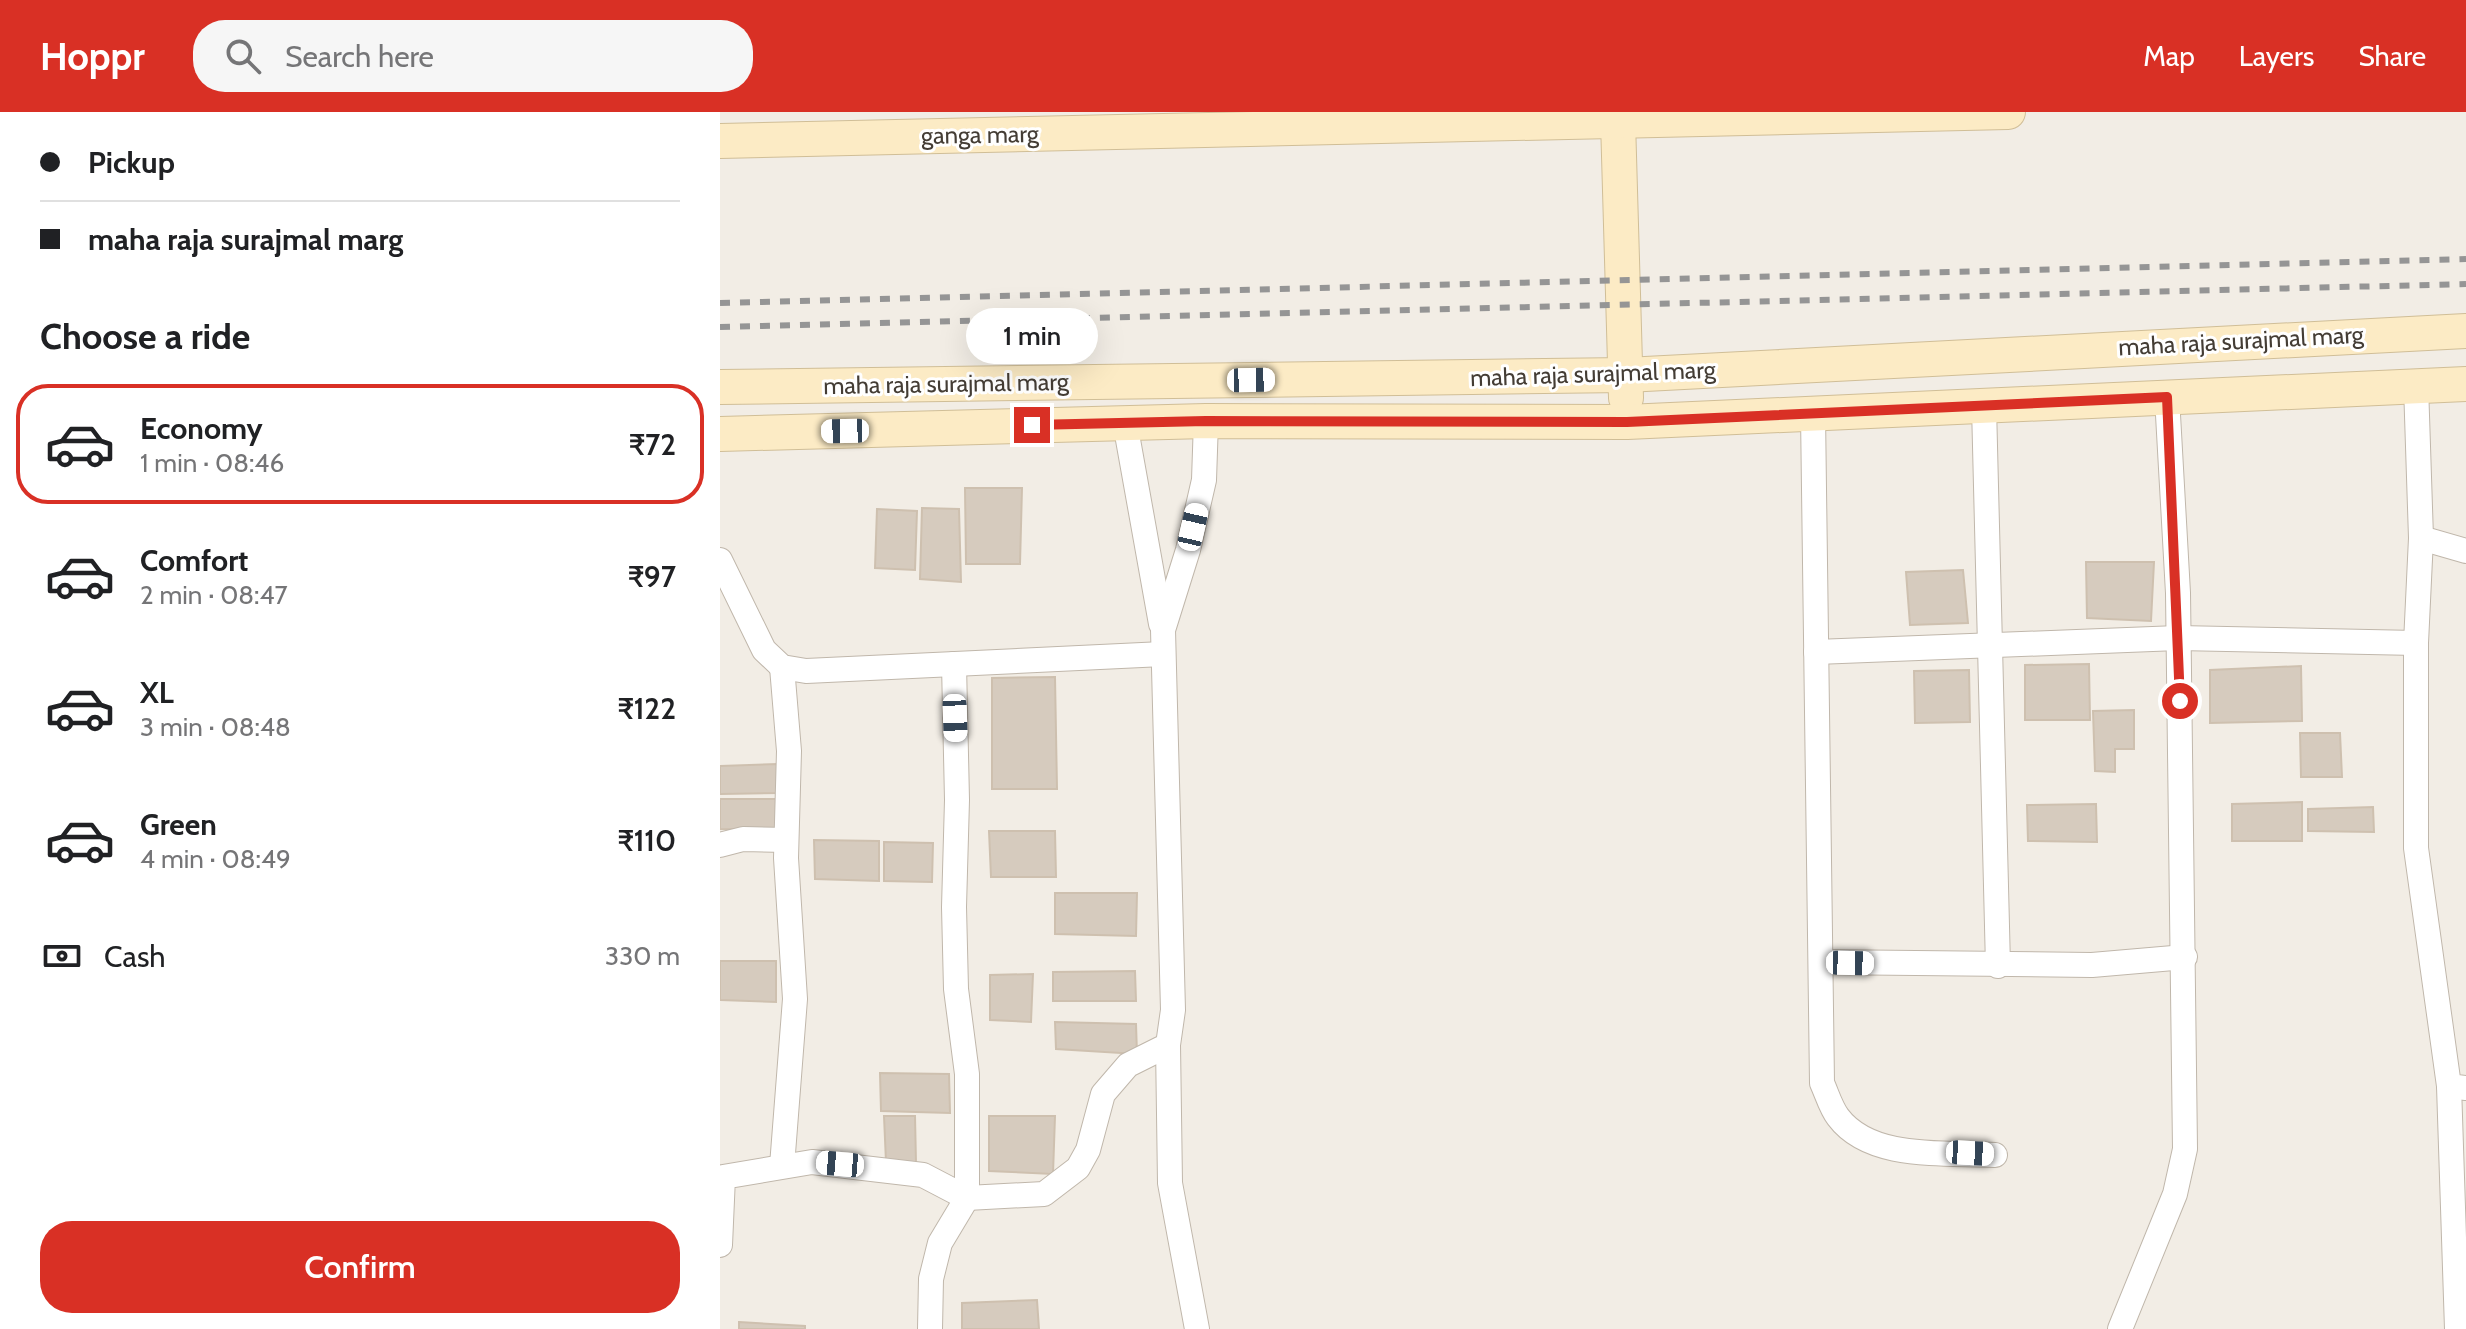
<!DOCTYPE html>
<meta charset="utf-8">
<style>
:root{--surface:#fff;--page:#f6f6f6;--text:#202124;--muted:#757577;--line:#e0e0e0;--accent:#d93025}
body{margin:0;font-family:Cabin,sans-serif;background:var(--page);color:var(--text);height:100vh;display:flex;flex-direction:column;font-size:30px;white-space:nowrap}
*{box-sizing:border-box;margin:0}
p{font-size:26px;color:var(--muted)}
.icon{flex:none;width:44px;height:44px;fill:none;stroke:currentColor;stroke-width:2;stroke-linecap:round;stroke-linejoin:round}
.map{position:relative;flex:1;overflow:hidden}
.panel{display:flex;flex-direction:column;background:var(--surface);width:720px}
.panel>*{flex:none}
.banner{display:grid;align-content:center;height:176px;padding:0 40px;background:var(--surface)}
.end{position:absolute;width:36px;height:36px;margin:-18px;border:10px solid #d93025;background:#fff;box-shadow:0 0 0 4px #fff}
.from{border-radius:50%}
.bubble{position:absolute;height:56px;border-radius:28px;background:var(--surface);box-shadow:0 8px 32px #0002;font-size:26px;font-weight:600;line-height:56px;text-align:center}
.car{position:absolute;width:24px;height:48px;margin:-24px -12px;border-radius:10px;box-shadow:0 0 6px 2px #0007;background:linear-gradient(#fff 24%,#345 0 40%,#fff 0 76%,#345 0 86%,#fff 0)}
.banner b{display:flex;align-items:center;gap:28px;height:76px;font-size:30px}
.banner b+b{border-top:2px solid var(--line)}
.banner i{width:20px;height:20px;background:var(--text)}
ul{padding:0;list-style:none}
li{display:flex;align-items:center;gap:24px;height:120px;margin:0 16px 12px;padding:0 24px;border:4px solid transparent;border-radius:32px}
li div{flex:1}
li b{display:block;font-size:30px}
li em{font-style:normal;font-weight:600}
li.current{border-color:var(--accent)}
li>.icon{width:72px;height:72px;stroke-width:1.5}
h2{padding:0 40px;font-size:36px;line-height:96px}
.pay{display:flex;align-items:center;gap:20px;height:88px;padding:0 40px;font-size:30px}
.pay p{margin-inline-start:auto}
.primary-button{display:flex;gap:16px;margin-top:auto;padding:16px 40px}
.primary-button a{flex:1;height:92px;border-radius:32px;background:var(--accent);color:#fff;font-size:32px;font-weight:600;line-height:92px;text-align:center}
header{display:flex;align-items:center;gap:48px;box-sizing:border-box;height:112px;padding:0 40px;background:var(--accent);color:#fff}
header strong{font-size:38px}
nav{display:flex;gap:44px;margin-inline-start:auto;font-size:28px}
.search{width:560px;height:72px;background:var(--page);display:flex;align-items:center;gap:20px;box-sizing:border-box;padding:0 28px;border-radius:32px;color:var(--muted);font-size:30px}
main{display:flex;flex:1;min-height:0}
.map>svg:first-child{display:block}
.building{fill:#d6cbbe;stroke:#cec0af;stroke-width:2}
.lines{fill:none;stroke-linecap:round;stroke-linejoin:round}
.street-casing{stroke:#c0b7ab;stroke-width:26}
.secondary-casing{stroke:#d0be97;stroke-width:36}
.street{stroke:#fff;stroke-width:24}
.secondary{stroke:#fcebc5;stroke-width:34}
.rail{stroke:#959595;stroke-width:6;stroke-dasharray:10 10;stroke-linecap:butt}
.route{stroke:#d93025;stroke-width:10}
.labels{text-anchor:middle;stroke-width:6;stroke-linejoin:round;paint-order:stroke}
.street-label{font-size:24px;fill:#443d35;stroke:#fff}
</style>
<header>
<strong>Hoppr</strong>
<div class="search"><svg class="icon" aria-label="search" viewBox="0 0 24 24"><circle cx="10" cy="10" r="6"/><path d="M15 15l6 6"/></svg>Search here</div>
<nav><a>Map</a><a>Layers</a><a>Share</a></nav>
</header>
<main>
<section class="panel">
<div class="banner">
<b><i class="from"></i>Pickup</b>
<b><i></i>maha raja surajmal marg</b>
</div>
<h2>Choose a ride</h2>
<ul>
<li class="current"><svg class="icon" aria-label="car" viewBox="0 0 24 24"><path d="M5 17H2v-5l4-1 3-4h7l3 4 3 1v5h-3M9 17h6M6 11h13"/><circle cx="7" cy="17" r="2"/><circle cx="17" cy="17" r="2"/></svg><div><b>Economy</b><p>1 min · 08:46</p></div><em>₹72</em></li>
<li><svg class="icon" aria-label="car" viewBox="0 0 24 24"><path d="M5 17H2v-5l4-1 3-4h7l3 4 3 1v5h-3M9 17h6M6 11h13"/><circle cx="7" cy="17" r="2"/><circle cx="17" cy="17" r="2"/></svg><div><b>Comfort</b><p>2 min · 08:47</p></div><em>₹97</em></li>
<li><svg class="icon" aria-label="car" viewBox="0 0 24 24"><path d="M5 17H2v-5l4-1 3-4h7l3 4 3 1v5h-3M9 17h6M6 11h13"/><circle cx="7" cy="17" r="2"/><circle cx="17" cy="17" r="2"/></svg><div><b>XL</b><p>3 min · 08:48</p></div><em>₹122</em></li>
<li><svg class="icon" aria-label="car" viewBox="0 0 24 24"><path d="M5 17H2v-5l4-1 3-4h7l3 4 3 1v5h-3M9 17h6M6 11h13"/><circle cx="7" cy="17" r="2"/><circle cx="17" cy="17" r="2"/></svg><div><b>Green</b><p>4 min · 08:49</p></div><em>₹110</em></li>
</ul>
<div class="pay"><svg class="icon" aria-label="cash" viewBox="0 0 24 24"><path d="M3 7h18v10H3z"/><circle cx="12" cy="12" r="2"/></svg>Cash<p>330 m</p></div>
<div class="primary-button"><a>Confirm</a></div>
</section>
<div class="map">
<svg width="1746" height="1217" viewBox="0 0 1746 1217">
<rect width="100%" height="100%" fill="#f2ede5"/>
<!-- building -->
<g class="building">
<polygon points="245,376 302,376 300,452 246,452"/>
<polygon points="202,396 239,397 241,470 200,467"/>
<polygon points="157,397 197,399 195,458 155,456"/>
<polygon points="1366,450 1434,450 1431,509 1367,506"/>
<polygon points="1243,458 1248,511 1190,513 1186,460"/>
<polygon points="1369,552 1370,608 1305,608 1305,553"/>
<polygon points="1581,554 1582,609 1490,611 1490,558"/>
<polygon points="1249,558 1250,610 1195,611 1194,559"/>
<polygon points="335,565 337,677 272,677 272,566"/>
<polygon points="1414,598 1414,637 1395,637 1395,660 1375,659 1373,599"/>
<polygon points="1580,621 1620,621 1622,665 1581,665"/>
<polygon points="57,652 58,681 0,682 0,654"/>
<polygon points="0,687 57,687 58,718 0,717"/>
<polygon points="1582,690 1582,729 1512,729 1512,692"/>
<polygon points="1376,692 1377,730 1308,729 1307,693"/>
<polygon points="1653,695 1654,720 1588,719 1588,697"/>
<polygon points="269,719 335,719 336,765 271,765"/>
<polygon points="94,728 159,729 159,769 95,767"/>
<polygon points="164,730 213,731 212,770 164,769"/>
<polygon points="335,781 417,781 416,824 335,822"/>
<polygon points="0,849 56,849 56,890 0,888"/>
<polygon points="415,859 416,889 333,889 333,860"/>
<polygon points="313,862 311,910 270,908 270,863"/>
<polygon points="335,910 416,912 417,942 336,937"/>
<polygon points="160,961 229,962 230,1001 161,999"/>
<polygon points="164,1004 195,1004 196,1051 166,1050"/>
<polygon points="269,1004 335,1004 333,1062 269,1059"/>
<polygon points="317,1188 319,1217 242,1217 242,1191"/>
<polygon points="19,1210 85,1214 85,1217 19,1217"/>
</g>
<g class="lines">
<defs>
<g id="street">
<polyline points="1696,273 1701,426 1696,531 1696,736 1729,974 1746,976"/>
<polyline points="1264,294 1278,854"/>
<path d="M1093 302 1102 971C1107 982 1111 996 1118 1005 1151 1049 1226 1040 1275 1043"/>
<polyline points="405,311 441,512"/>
<polyline points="1701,426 1746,439"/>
<polyline points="0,448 44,538 62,555 86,559 443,542"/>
<polyline points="1096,540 1458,526 1696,531"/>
<polyline points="0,733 23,727 66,728"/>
<polyline points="1101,850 1372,853 1465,845"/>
<polyline points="448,933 450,1071 477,1217"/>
<polyline points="1729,974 1737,1217"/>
<polyline points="62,1054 75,887 66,746 69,639 62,555"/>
<polyline points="0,1133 3,1065 92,1050 203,1063 247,1086 324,1082 358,1056 368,1038 383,982 408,953 448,933 453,898 443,518 468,438 484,368 486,309"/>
<polyline points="210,1217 211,1167 220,1131 247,1086 247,962 236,877 234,795 237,688 234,552"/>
<polyline points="1400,1217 1455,1082 1465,1037 1458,481 1447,285"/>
</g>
<g id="secondary">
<polyline points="898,9 906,286"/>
<polyline points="0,29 1288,0"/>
<polyline points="0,275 906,263 1746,219"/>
<polyline points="0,322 486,309 907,310 1746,272"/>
</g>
</defs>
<!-- street casing -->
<use href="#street" class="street-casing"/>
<!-- secondary casing -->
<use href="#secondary" class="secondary-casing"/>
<!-- street -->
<use href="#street" class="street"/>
<!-- secondary -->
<use href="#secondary" class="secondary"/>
<!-- rail -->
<g class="rail">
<polyline points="0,191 1746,147"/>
<polyline points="0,215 1746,172"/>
</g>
</g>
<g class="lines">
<!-- route -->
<polyline class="route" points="312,313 486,309 907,310 1447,285 1460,589"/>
</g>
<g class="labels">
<!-- street labels -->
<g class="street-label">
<text transform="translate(260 23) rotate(-1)" y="8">ganga marg</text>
<text transform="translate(1521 229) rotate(-3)" y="8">maha raja surajmal marg</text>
<text transform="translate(873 262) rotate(-2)" y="8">maha raja surajmal marg</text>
<text transform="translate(226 272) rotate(-1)" y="8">maha raja surajmal marg</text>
</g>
</g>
</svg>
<i class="end from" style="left:1460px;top:589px"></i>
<i class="end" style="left:312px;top:313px"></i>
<div class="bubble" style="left:246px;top:196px;width:132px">1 min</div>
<i class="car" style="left:531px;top:268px;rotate:89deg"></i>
<i class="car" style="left:125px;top:319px;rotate:269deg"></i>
<i class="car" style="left:473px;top:415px;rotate:13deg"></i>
<i class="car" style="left:235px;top:606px;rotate:178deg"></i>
<i class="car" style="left:1130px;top:851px;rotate:91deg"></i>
<i class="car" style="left:1250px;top:1041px;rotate:93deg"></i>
<i class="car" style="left:120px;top:1052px;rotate:275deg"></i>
</div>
</main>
